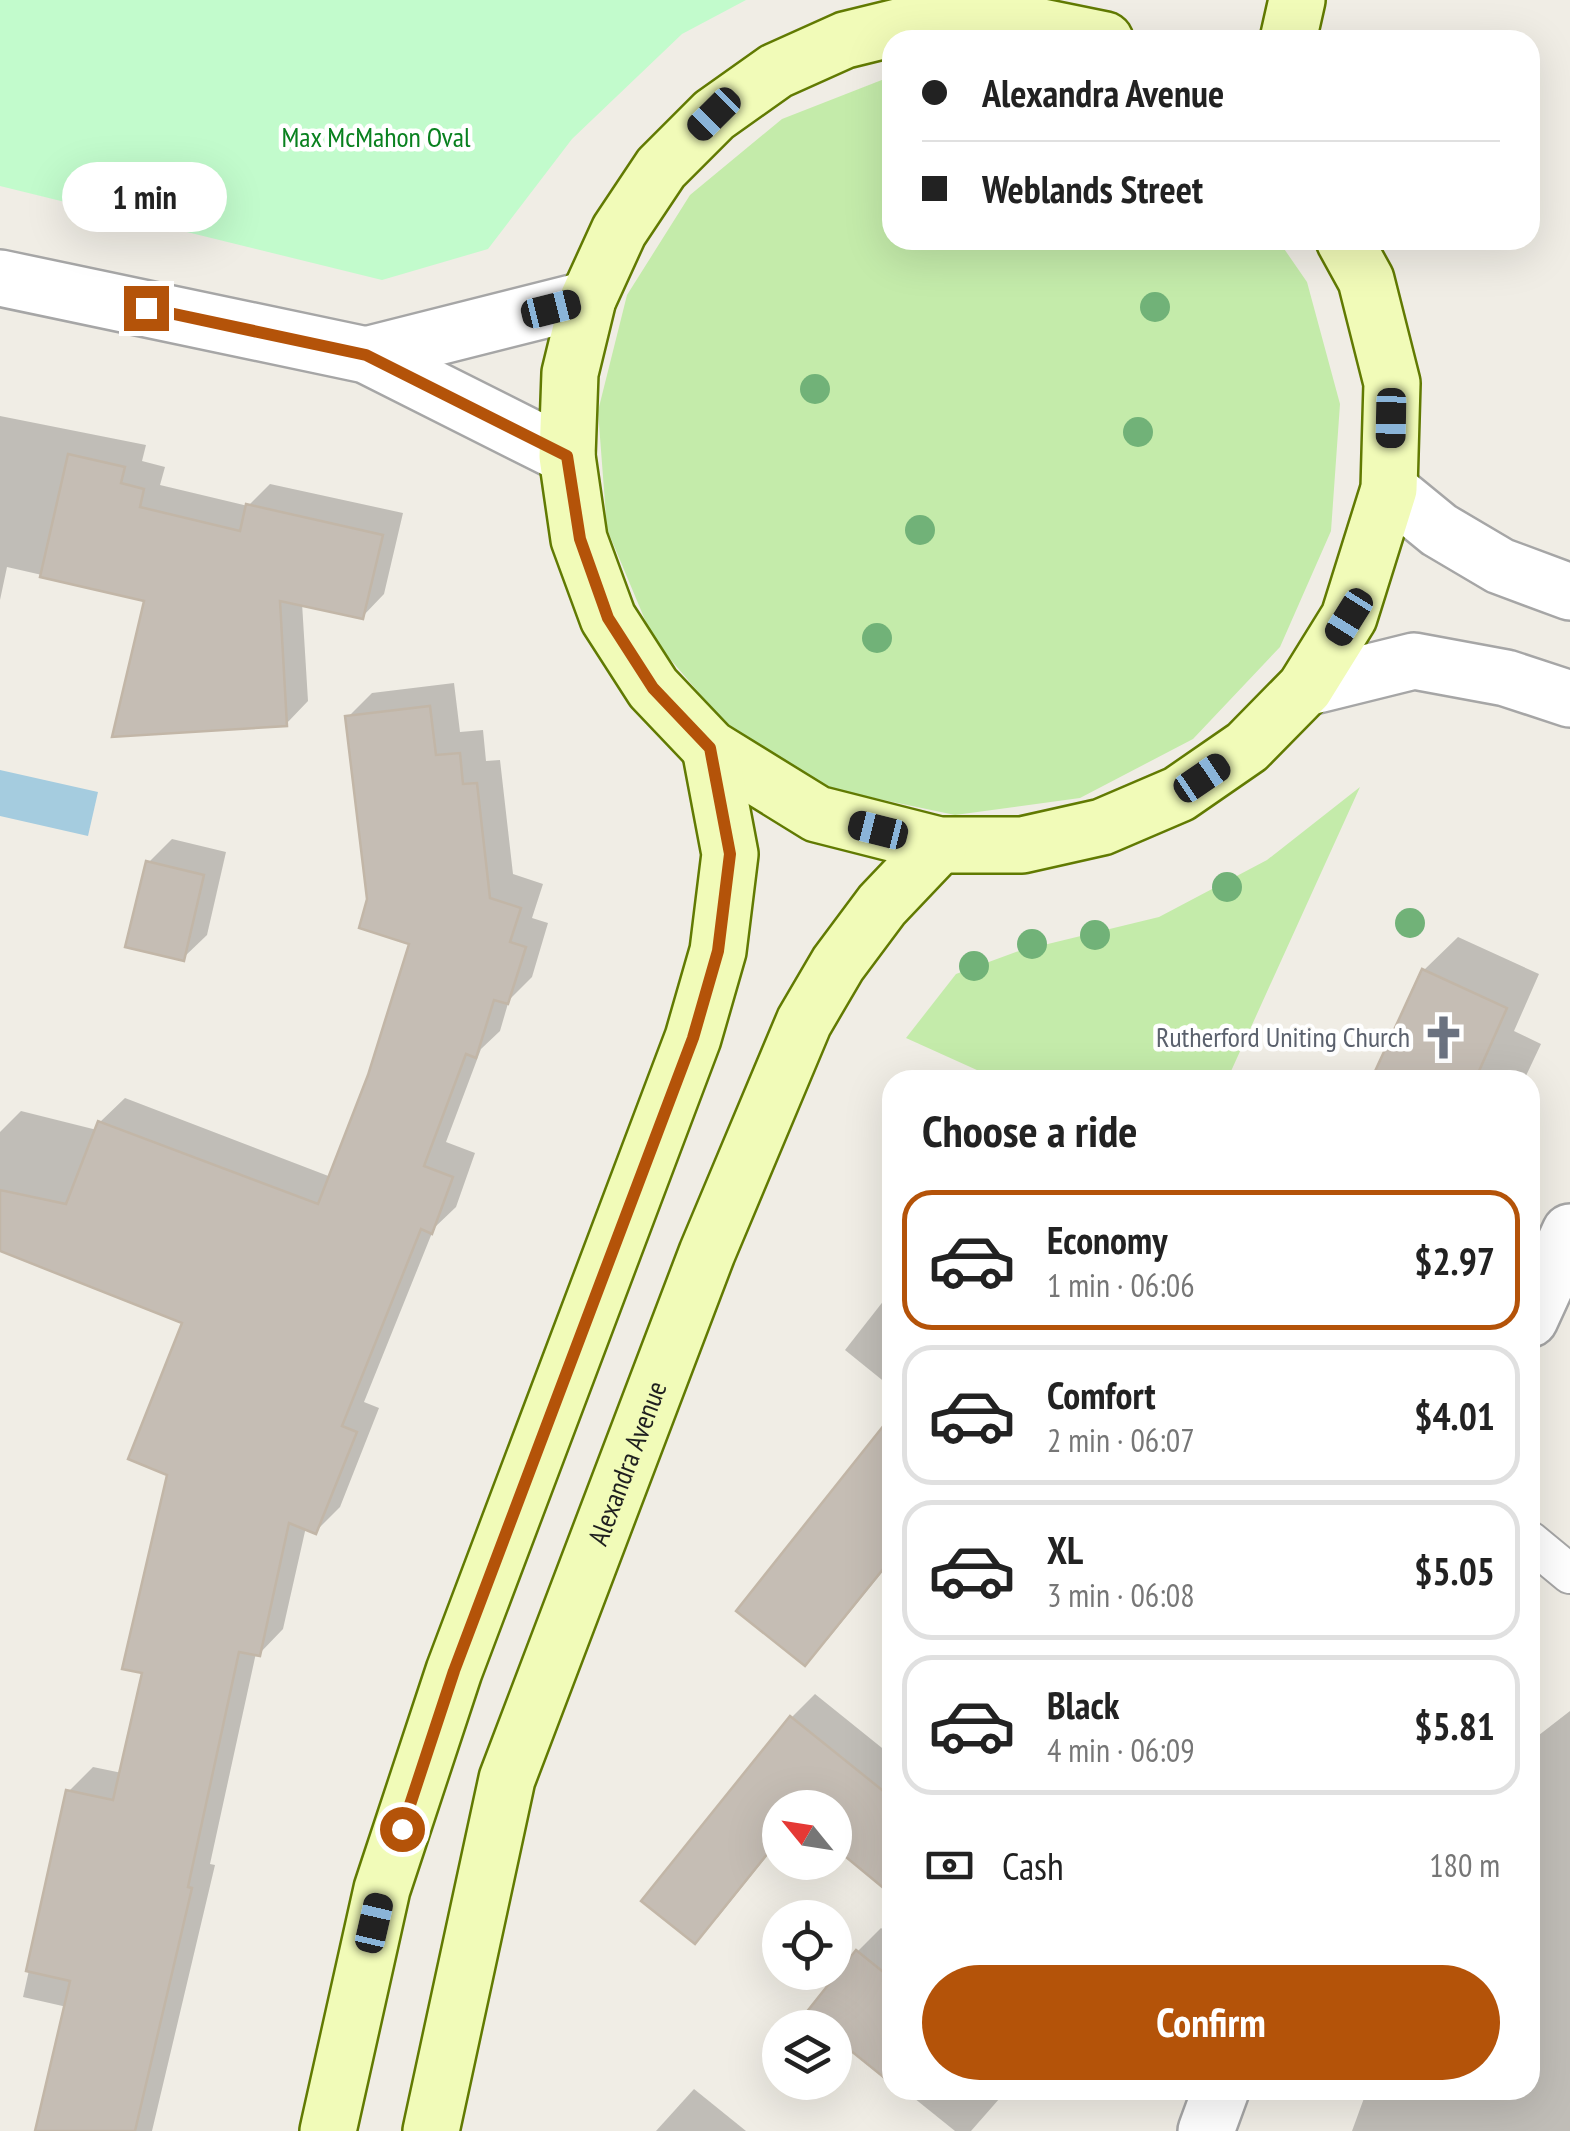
<!DOCTYPE html>
<meta charset="utf-8">
<style>
:root{--surface:#fff;--page:#f6f6f6;--text:#222;--muted:#767676;--line:#e0e0e0;--accent:#b45309}
body{margin:0;font-family:"PT Sans Narrow",sans-serif;background:var(--page);color:var(--text);height:100vh;display:flex;flex-direction:column;font-size:38px;white-space:nowrap}
*{box-sizing:border-box;margin:0}
p{font-size:32px;color:var(--muted)}
.icon{flex:none;width:55px;height:55px;fill:none;stroke:currentColor;stroke-width:2;stroke-linecap:round;stroke-linejoin:round}
.map{position:relative;flex:1;overflow:hidden}
.side{position:absolute;left:882px;top:1070px;width:658px;height:1030px;display:flex;flex-direction:column;background:var(--surface);border-radius:30px;box-shadow:0 10px 40px #0002}
.side>*{flex:none}
.top-card{position:absolute;left:882px;top:30px;width:658px;height:220px;border-radius:30px;box-shadow:0 10px 40px #0002;display:grid;align-content:center;height:220px;padding:0 40px;background:var(--surface)}
.needle{width:65px;rotate:300deg}
.controls{position:absolute;left:762px;top:1790px;display:grid;gap:20px}
.controls a{display:grid;place-items:center;width:90px;height:90px;border-radius:50%;background:var(--surface);box-shadow:0 10px 40px #0002;font-size:50px}
.end{position:absolute;width:45px;height:45px;margin:-22px;border:12px solid #b45309;background:#fff;box-shadow:0 0 0 5px #fff}
.from{border-radius:50%}
.bubble{position:absolute;height:70px;border-radius:35px;background:var(--surface);box-shadow:0 10px 40px #0002;font-size:32px;font-weight:700;line-height:70px;text-align:center}
.car{position:absolute;width:30px;height:60px;margin:-30px -15px;border-radius:12px;box-shadow:0 0 8px 2px #0007;background:linear-gradient(#222 24%,#8ab4d8 0 40%,#222 0 76%,#8ab4d8 0 86%,#222 0)}
.top-card b{display:flex;align-items:center;gap:35px;height:95px;font-size:38px}
.top-card b+b{border-top:2px solid var(--line)}
.top-card i{width:25px;height:25px;background:var(--text)}
ul{padding:0;list-style:none}
li{display:flex;align-items:center;gap:30px;height:140px;margin:0 20px 15px;padding:0 20px;border:5px solid var(--line);border-radius:30px}
li div{flex:1}
li b{display:block;font-size:38px}
li em{font-style:normal;font-weight:700}
li.selected{border-color:var(--accent)}
li>.icon{width:90px;height:90px;stroke-width:1.5}
h2{padding:0 40px;font-size:45px;line-height:120px}
.pay{display:flex;align-items:center;gap:25px;height:110px;padding:0 40px;font-size:38px}
.pay p{margin-inline-start:auto}
.cta{display:flex;gap:20px;margin-top:auto;padding:20px 40px}
.cta a{flex:1;height:115px;border-radius:60px;background:var(--accent);color:#fff;font-size:40px;font-weight:700;line-height:115px;text-align:center}
.map>svg:first-child{display:block}
.grass{fill:#c4ebaa}
.park{fill:#c2fbcc}
.water{fill:#a5ccdf}
.shadow{fill:#0003}
.building{fill:#c5bdb4;stroke:#c2b6a7;stroke-width:2.5}
.lines{fill:none;stroke-linecap:round;stroke-linejoin:round}
.service-casing{stroke:#a6a6a6;stroke-width:42}
.minor-casing{stroke:#a6a6a6;stroke-width:60}
.tertiary-casing{stroke:#a6a6a6;stroke-width:60}
.secondary-casing{stroke:#617a02;stroke-width:60}
.service{stroke:#fff;stroke-width:38}
.minor{stroke:#fff;stroke-width:55}
.tertiary{stroke:#fff;stroke-width:55}
.secondary{stroke:#f1fbb8;stroke-width:55}
.tree{fill:#71b278}
.route{stroke:#b45309;stroke-width:12}
.labels{text-anchor:middle;stroke-width:9;stroke-linejoin:round;paint-order:stroke}
.park-label{font-size:28px;fill:#09811f;stroke:#fff}
.worship-label{font-size:28px;fill:#5b616d;stroke:#fff;text-anchor:end}
.street-label{font-size:28px;fill:#1f1f1f;stroke:#fff}
</style>
<div class="map">
<svg width="1570" height="2131" viewBox="0 0 1570 2131">
<rect width="100%" height="100%" fill="#f0ede5"/>
<!-- grass -->
<g class="grass">
<polygon points="892,76 892,240 1278,240 1307,282 1340,404 1331,531 1280,647 1193,739 1080,798 955,815 831,789 729,728 653,639 607,529 598,411 627,295 690,195 782,119"/>
<polygon points="1360,787 1227,1080 999,1080 906,1038 956,974 1019,951 1159,917 1267,860"/>
</g>
<!-- park -->
<polygon class="park" points="0,0 746,0 682,34 572,139 488,249 382,280 0,186"/>
<!-- water -->
<polygon class="water" points="0,770 98,792 88,836 0,816"/>
<!-- shadow -->
<g class="shadow">
<polygon points="0,416 146,445 142,461 165,467 160,485 248,506 270,484 403,513 384,594 362,617 302,603 308,701 286,724 147,599 7,567 0,600"/>
<polygon points="454,683 460,732 483,730 486,761 500,760 513,874 543,884 532,918 548,923 532,977 509,1000 500,1031 481,1049 446,1142 475,1153 456,1207 434,1228 364,1402 379,1408 340,1507 316,1531 306,1527 283,1629 259,1654 256,1653 210,1864 215,1865 152,2131 38,2131 67,2007 23,1997 69,1791 93,1767 122,1773 145,1671 185,1322 0,1250 0,1132 21,1111 97,1130 100,1122 125,1098 331,1177 371,1076 412,942 370,899 348,717 372,693"/>
<polygon points="172,839 226,852 207,935 183,958 148,863"/>
<polygon points="1458,937 1539,974 1514,1031 1541,1044 1524,1080 1374,1080 1424,970"/>
<polygon points="892,1290 892,1388 845,1350"/>
<polygon points="892,1420 892,1560 828,1639 805,1663 886,1427"/>
<polygon points="815,1694 892,1756 892,1853 871,1874 835,1845 835,1808 780,1808 780,1840 718,1917 694,1940 645,1900 792,1717"/>
<polygon points="1570,1711 1570,2131 1352,2131 1367,2090 1530,2090 1530,1742"/>
<polygon points="881,1928 892,1937 892,2081 835,2035 835,2028 808,2014 858,1951"/>
<polygon points="694,2089 746,2131 656,2131"/>
<polygon points="904,2090 1007,2090 971,2131 955,2131"/>
</g>
<!-- building -->
<g class="building">
<polygon points="68,454 125,467 121,483 144,489 140,507 240,531 246,504 383,535 363,619 280,601 287,726 112,737 144,601 40,577"/>
<polygon points="430,706 436,755 460,753 463,784 477,783 490,898 521,908 510,942 526,947 508,1004 494,1000 476,1058 466,1054 424,1166 453,1177 432,1234 421,1229 342,1426 357,1432 316,1534 289,1523 260,1656 239,1652 188,1887 192,1888 135,2131 35,2131 70,1981 26,1971 66,1790 113,1800 142,1673 122,1669 167,1475 128,1459 182,1323 0,1251 0,1190 66,1204 98,1121 318,1204 368,1075 409,944 359,928 367,899 345,716"/>
<polygon points="146,861 204,875 184,961 125,947"/>
<polygon points="1422,969 1507,1008 1475,1080 1371,1080"/>
<polygon points="892,1415 892,1558 805,1666 736,1611"/>
<polygon points="790,1716 892,1798 892,1895 835,1848 835,1808 780,1808 780,1838 695,1944 641,1901"/>
<polygon points="856,1950 892,1979 892,2084 835,2038 835,2028 822,2028 805,2014"/>
</g>
<g class="lines">
<defs>
<polyline id="service" points="1530,1541 1570,1574"/>
<g id="minor">
<polyline points="1530,1319 1570,1232"/>
<polyline points="1206,2131 1221,2090"/>
</g>
<g id="tertiary">
<polyline points="0,278 366,355 567,456"/>
<polyline points="366,355 588,299"/>
<polyline points="1389,489 1439,530 1500,566 1570,592"/>
<polyline points="1305,688 1414,661 1506,678 1570,699"/>
</g>
<g id="secondary">
<polyline points="1105,40 993,17 918,22 845,40 776,71 714,115 661,168 619,231 588,299 570,373 567,456 579,539 608,618 653,688 710,748 817,814 939,845 1022,845 1102,827 1179,794 1247,747 1305,688 1349,617 1389,489 1392,383 1366,280 1344,240"/>
<polyline points="1288,40 1297,0"/>
<polyline points="328,2131 382,1889 454,1671 693,1038 718,951 730,854 710,748"/>
<path id="s1" d="M431 2131 507 1779 707 1253 804 1022 838 964 882 905 939 845"/>
</g>
</defs>
<!-- service casing -->
<use href="#service" class="service-casing"/>
<!-- minor casing -->
<use href="#minor" class="minor-casing"/>
<!-- tertiary casing -->
<use href="#tertiary" class="tertiary-casing"/>
<!-- secondary casing -->
<use href="#secondary" class="secondary-casing"/>
<!-- service -->
<use href="#service" class="service"/>
<!-- minor -->
<use href="#minor" class="minor"/>
<!-- tertiary -->
<use href="#tertiary" class="tertiary"/>
<!-- secondary -->
<use href="#secondary" class="secondary"/>
</g>
<!-- trees -->
<g class="tree">
<circle cx="1155" cy="307" r="15"/>
<circle cx="815" cy="389" r="15"/>
<circle cx="1138" cy="432" r="15"/>
<circle cx="920" cy="530" r="15"/>
<circle cx="877" cy="638" r="15"/>
<circle cx="1227" cy="887" r="15"/>
<circle cx="1410" cy="923" r="15"/>
<circle cx="1095" cy="935" r="15"/>
<circle cx="1032" cy="944" r="15"/>
<circle cx="974" cy="966" r="15"/>
</g>
<g class="lines">
<!-- route -->
<polyline class="route" points="146,308 366,355 567,456 580,539 608,618 653,688 710,748 730,854 718,951 693,1038 454,1671 402,1829"/>
</g>
<!-- icons -->
<defs>
<symbol id="church-bare" viewBox="-9 -9 18 18"><path d="M-1.2-6h2.4v3.5h3.3v2.4h-3.3V6h-2.4V-.1h-3.3v-2.4h3.3Z" fill="#6b7280" stroke="#fff" stroke-width="2.5" paint-order="stroke"/></symbol>
</defs>
<g fill-rule="evenodd">
<use href="#church-bare" x="1412" y="1006" width="63" height="63"/>
</g>
<g class="labels">
<!-- park labels -->
<g class="park-label">
<text x="376" y="147">Max McMahon Oval</text>
</g>
<!-- worship labels -->
<g class="worship-label">
<text x="1410" y="1047">Rutherford Uniting Church</text>
</g>
<!-- street labels -->
<g class="street-label">
<text dy="10" stroke="none"><textPath href="#s1" startOffset="698">Alexandra Avenue</textPath></text>
</g>
</g>
</svg>
<div class="controls">
<a><svg class="needle" viewBox="-14 -14 28 28"><path d="M0-13l5 13h-10z" fill="#e53935"/><path d="M0 13l5-13h-10z" fill="#767676"/></svg></a>
<a><svg class="icon" aria-label="locate" viewBox="0 0 24 24"><circle cx="12" cy="12" r="6"/><path d="M12 2v4M12 18v4M2 12h4M18 12h4"/></svg></a>
<a><svg class="icon" aria-label="layers" viewBox="0 0 24 24"><path d="M12 4l9 5-9 5-9-5zM3 14l9 5 9-5"/></svg></a>
</div>
<i class="end from" style="left:402px;top:1829px"></i>
<i class="end" style="left:146px;top:308px"></i>
<div class="bubble" style="left:62px;top:162px;width:165px">1 min</div>
<i class="car" style="left:714px;top:114px;rotate:225deg"></i>
<i class="car" style="left:551px;top:309px;rotate:76deg"></i>
<i class="car" style="left:1391px;top:418px;rotate:181deg"></i>
<i class="car" style="left:1349px;top:617px;rotate:212deg"></i>
<i class="car" style="left:1202px;top:778px;rotate:56deg"></i>
<i class="car" style="left:878px;top:830px;rotate:284deg"></i>
<i class="car" style="left:374px;top:1923px;rotate:13deg"></i>
<div class="top-card">
<b><i class="from"></i>Alexandra Avenue</b>
<b><i></i>Weblands Street</b>
</div>
<section class="side">
<h2>Choose a ride</h2>
<ul>
<li class="selected"><svg class="icon" aria-label="car" viewBox="0 0 24 24"><path d="M5 17H2v-5l4-1 3-4h7l3 4 3 1v5h-3M9 17h6M6 11h13"/><circle cx="7" cy="17" r="2"/><circle cx="17" cy="17" r="2"/></svg><div><b>Economy</b><p>1 min · 06:06</p></div><em>$2.97</em></li>
<li><svg class="icon" aria-label="car" viewBox="0 0 24 24"><path d="M5 17H2v-5l4-1 3-4h7l3 4 3 1v5h-3M9 17h6M6 11h13"/><circle cx="7" cy="17" r="2"/><circle cx="17" cy="17" r="2"/></svg><div><b>Comfort</b><p>2 min · 06:07</p></div><em>$4.01</em></li>
<li><svg class="icon" aria-label="car" viewBox="0 0 24 24"><path d="M5 17H2v-5l4-1 3-4h7l3 4 3 1v5h-3M9 17h6M6 11h13"/><circle cx="7" cy="17" r="2"/><circle cx="17" cy="17" r="2"/></svg><div><b>XL</b><p>3 min · 06:08</p></div><em>$5.05</em></li>
<li><svg class="icon" aria-label="car" viewBox="0 0 24 24"><path d="M5 17H2v-5l4-1 3-4h7l3 4 3 1v5h-3M9 17h6M6 11h13"/><circle cx="7" cy="17" r="2"/><circle cx="17" cy="17" r="2"/></svg><div><b>Black</b><p>4 min · 06:09</p></div><em>$5.81</em></li>
</ul>
<div class="pay"><svg class="icon" aria-label="cash" viewBox="0 0 24 24"><path d="M3 7h18v10H3z"/><circle cx="12" cy="12" r="2"/></svg>Cash<p>180 m</p></div>
<div class="cta"><a>Confirm</a></div>
</section>
</div>
